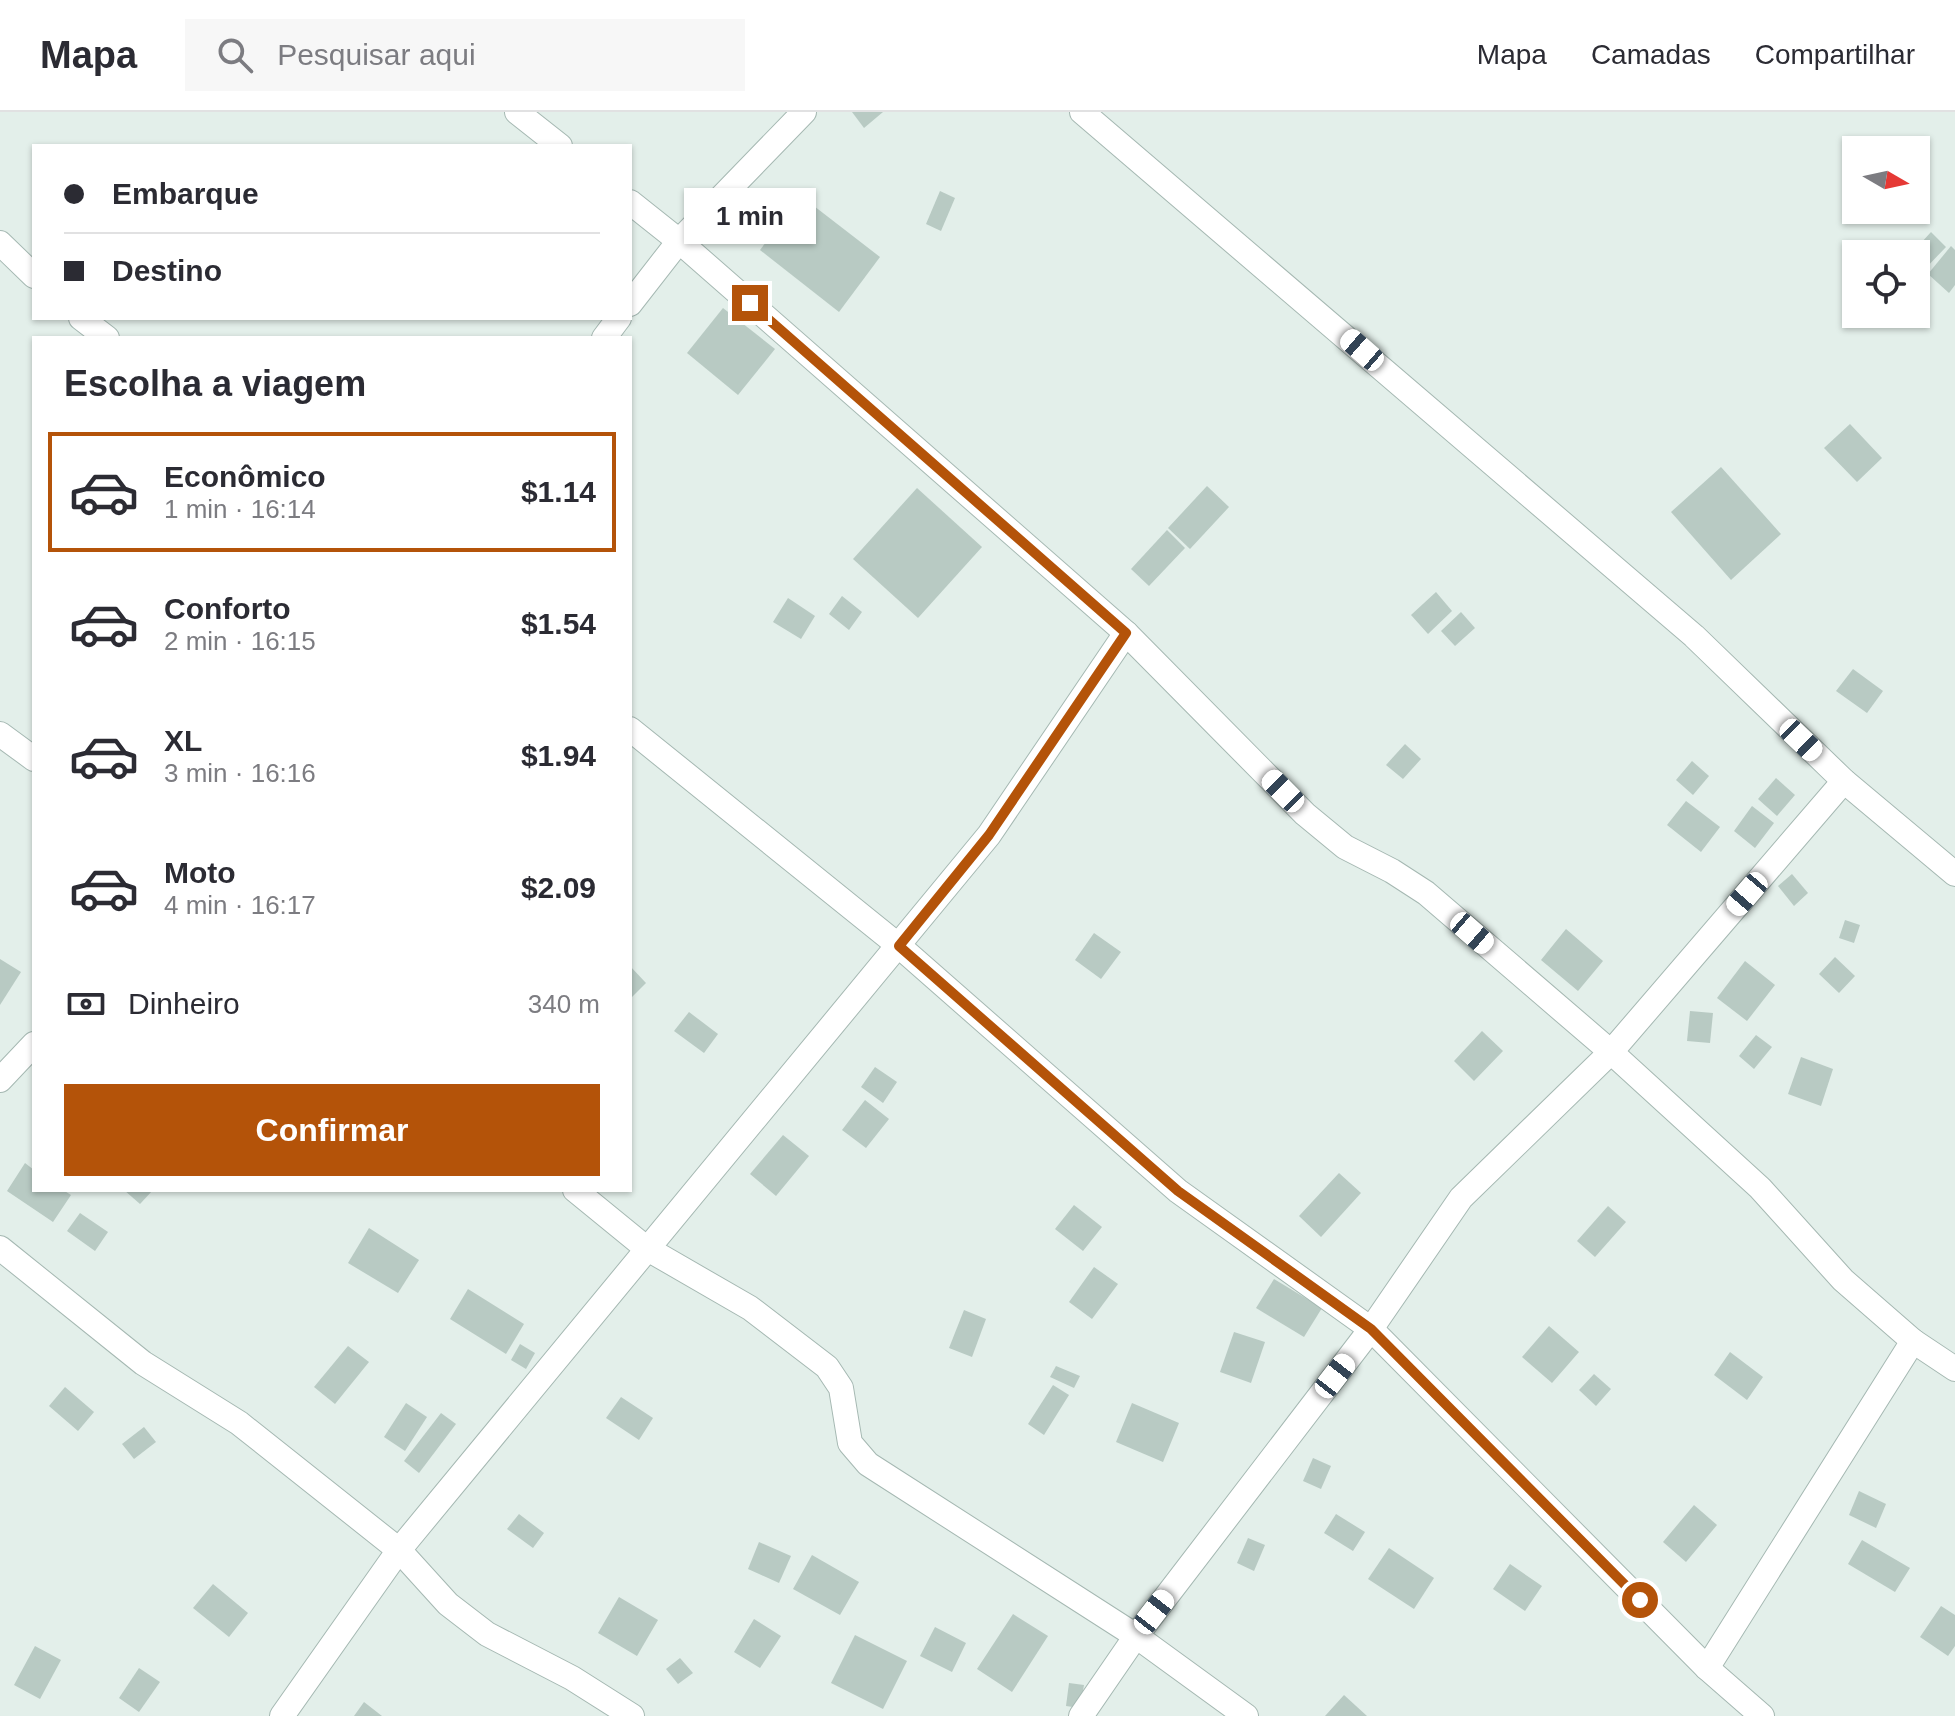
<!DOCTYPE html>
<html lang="pt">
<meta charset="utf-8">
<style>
:root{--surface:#fff;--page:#f7f7f7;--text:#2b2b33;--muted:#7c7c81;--line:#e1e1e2;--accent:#b45309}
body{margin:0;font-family:Helvetica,sans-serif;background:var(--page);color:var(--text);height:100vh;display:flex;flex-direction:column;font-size:30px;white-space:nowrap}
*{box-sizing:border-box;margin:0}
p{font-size:26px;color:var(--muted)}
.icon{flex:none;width:44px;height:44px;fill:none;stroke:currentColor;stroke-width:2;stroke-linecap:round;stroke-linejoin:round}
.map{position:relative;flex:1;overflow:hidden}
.drawer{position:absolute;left:32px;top:224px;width:600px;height:856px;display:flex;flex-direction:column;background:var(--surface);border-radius:0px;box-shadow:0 2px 6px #0004}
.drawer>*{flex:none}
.banner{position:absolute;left:32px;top:32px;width:600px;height:176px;border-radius:0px;box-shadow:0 2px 6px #0004;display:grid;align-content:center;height:176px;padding:0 32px;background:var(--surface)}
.needle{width:52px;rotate:99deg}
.fabs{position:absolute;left:1842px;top:24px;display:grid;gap:16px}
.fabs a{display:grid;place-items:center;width:88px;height:88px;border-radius:0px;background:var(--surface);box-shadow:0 2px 6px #0004;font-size:40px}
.end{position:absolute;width:36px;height:36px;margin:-18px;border:10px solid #b45309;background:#fff;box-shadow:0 0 0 4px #fff}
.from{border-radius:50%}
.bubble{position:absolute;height:56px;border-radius:0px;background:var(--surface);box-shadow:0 2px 6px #0004;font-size:26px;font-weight:600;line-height:56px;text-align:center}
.car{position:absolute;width:24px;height:48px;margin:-24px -12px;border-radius:10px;box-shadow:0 0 6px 2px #0007;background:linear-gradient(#fff 24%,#345 0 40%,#fff 0 76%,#345 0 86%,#fff 0)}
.banner b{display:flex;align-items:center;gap:28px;height:76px;font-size:30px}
.banner b+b{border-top:2px solid var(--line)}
.banner i{width:20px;height:20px;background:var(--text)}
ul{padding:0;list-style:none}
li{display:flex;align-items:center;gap:24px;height:120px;margin:0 16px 12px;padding:0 16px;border:4px solid transparent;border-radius:0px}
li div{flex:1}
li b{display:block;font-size:30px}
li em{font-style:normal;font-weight:600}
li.current{border-color:var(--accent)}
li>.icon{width:72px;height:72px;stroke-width:1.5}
h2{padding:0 32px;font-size:36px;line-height:96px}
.pay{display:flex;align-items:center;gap:20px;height:88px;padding:0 32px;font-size:30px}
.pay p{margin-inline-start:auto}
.primary-button{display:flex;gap:16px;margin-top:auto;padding:16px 32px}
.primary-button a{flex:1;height:92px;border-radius:0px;background:var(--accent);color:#fff;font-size:32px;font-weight:600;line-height:92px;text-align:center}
header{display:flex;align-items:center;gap:48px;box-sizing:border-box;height:112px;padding:0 40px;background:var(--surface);border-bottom:2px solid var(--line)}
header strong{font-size:38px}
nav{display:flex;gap:44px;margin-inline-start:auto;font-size:28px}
.search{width:560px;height:72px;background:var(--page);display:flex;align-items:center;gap:20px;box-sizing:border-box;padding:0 28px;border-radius:0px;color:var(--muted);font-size:30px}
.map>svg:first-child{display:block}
.building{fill:#b8cac3}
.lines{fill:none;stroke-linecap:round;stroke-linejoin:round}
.street-casing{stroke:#a5b8b2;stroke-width:26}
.street{stroke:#fff;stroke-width:24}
.route{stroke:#b45309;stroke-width:10}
</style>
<header>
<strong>Mapa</strong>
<div class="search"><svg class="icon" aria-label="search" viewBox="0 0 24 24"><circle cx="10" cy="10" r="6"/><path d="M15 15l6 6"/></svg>Pesquisar aqui</div>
<nav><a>Mapa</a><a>Camadas</a><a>Compartilhar</a></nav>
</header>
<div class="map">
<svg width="1955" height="1604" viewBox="0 0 1955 1604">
<rect width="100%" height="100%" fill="#e3efea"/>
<!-- building -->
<g class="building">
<polygon points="852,0 883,0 864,16"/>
<polygon points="940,79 955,86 941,119 926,112"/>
<polygon points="801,84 880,145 839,200 760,138"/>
<polygon points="1931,120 1946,135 1921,161 1916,156 1916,142 1911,142"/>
<polygon points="1951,134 1955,138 1955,173 1949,181 1928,162"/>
<polygon points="723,196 775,237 738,283 687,241"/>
<polygon points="1850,312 1882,346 1857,370 1824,336"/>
<polygon points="1721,355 1781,422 1731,468 1671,400"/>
<polygon points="1207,374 1229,395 1190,437 1168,416"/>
<polygon points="917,376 982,435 918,506 853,447"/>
<polygon points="1167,418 1185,436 1149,474 1131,457"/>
<polygon points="1436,480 1452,499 1428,522 1411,503"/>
<polygon points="842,484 862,500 849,518 829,502"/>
<polygon points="788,486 815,504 801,527 773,510"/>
<polygon points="1461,500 1475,516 1455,534 1441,519"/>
<polygon points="1853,557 1883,579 1867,601 1836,579"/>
<polygon points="1405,632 1421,647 1403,667 1386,653"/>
<polygon points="1692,649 1709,664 1693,683 1676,668"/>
<polygon points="1776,666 1795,683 1777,704 1758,687"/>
<polygon points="1686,689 1720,715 1701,740 1667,713"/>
<polygon points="1752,694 1774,711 1755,736 1734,719"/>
<polygon points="1792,762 1808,781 1794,794 1778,774"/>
<polygon points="1845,808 1860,813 1854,831 1839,826"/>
<polygon points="1566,817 1603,849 1578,879 1541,848"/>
<polygon points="1094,821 1121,840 1101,867 1075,848"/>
<polygon points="1835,845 1855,864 1839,881 1819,862"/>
<polygon points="0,847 21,860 0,893"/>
<polygon points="1745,849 1775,873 1747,909 1717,886"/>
<polygon points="630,854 646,871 630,887"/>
<polygon points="1690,899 1713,901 1710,931 1687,929"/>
<polygon points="689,900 718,922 704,941 674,919"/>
<polygon points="1482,919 1503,939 1474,969 1454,949"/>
<polygon points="1756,923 1772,935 1754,957 1739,944"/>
<polygon points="1801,945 1833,957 1821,994 1788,982"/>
<polygon points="875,955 897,970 883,991 861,975"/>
<polygon points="865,988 889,1007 866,1036 842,1018"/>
<polygon points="783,1023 809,1044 776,1084 750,1062"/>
<polygon points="25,1051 34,1058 34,1078 63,1078 71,1083 53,1110 7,1079"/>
<polygon points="1339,1061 1361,1081 1321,1125 1299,1104"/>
<polygon points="124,1078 153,1078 140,1092"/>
<polygon points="1074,1093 1102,1115 1083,1139 1055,1117"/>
<polygon points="1608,1094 1626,1110 1595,1145 1577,1129"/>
<polygon points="80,1101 108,1120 95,1139 67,1119"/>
<polygon points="369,1116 419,1148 398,1181 348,1151"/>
<polygon points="1094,1155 1118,1172 1092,1207 1069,1190"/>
<polygon points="1274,1167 1322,1196 1304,1225 1256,1196"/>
<polygon points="468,1177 524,1212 506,1242 450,1207"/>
<polygon points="964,1198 986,1207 972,1245 949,1236"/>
<polygon points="1549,1214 1579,1240 1552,1271 1522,1245"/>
<polygon points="1234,1220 1265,1230 1251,1271 1220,1260"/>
<polygon points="520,1232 535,1241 526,1257 511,1248"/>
<polygon points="348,1234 369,1250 335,1292 314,1275"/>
<polygon points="1730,1240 1763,1265 1747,1288 1714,1263"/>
<polygon points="1056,1254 1080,1264 1074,1276 1050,1265"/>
<polygon points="1594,1262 1611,1277 1596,1294 1579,1278"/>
<polygon points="1053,1273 1069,1283 1044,1323 1028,1312"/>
<polygon points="65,1275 94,1300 78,1319 49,1294"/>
<polygon points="621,1285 653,1306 639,1328 606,1306"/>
<polygon points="406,1291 427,1305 405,1339 384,1325"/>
<polygon points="1132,1291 1179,1311 1163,1350 1116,1330"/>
<polygon points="441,1301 456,1312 419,1361 404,1349"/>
<polygon points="144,1315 156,1330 134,1347 122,1332"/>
<polygon points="1313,1346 1331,1354 1321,1377 1303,1369"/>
<polygon points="1859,1379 1886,1392 1876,1416 1849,1403"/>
<polygon points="1694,1393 1717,1413 1686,1450 1663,1430"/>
<polygon points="519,1402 544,1421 533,1436 507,1417"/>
<polygon points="1336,1402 1365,1420 1353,1439 1324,1421"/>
<polygon points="1248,1426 1265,1433 1254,1459 1237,1451"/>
<polygon points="1862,1428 1910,1456 1895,1480 1848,1452"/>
<polygon points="759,1430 791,1444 779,1471 748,1457"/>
<polygon points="1389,1436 1434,1466 1414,1497 1368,1467"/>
<polygon points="812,1443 859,1470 840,1503 793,1477"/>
<polygon points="1510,1452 1542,1474 1525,1499 1493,1477"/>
<polygon points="213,1472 248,1501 229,1525 193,1496"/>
<polygon points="619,1485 658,1508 637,1544 598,1521"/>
<polygon points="1941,1494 1955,1503 1955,1534 1948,1544 1920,1525"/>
<polygon points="1013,1502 1048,1524 1012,1580 977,1557"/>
<polygon points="754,1507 781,1524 760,1556 734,1540"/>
<polygon points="935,1515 966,1531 952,1560 920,1544"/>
<polygon points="855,1523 907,1549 883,1597 831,1571"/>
<polygon points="35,1534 61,1548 40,1587 14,1573"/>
<polygon points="680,1546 693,1561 678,1572 666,1557"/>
<polygon points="139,1556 160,1570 139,1600 119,1586"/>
<polygon points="1069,1571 1084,1573 1080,1596 1066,1594"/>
<polygon points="1344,1583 1367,1604 1325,1604"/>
<polygon points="364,1590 382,1604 354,1604"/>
</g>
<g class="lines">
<defs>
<g id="street">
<polyline points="517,0 560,34"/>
<polyline points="1082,0 1694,524 1844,669 1955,762"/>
<polyline points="630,90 679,129 1126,521 1305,702 1345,735 1392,759 1426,781 1611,940 1760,1076 1843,1168 1913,1229 1955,1257"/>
<polyline points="0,131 34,164"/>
<polyline points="630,192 679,129 804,0"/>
<polyline points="81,206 107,226"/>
<polyline points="604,226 619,206"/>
<polyline points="630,617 899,834 1178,1079 1371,1217 1707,1556 1762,1604"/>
<polyline points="0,622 34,647"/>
<polyline points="0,968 34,932"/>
<polyline points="575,1078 646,1136 750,1196 827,1255 841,1276 850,1331 868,1352 1136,1524 1246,1604"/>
<polyline points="0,1136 143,1251 239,1311 399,1438 448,1492 487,1522 572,1566 632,1604"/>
<polyline points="1707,1556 1913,1229"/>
<polyline points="282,1604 399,1438 989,723 1126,521"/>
<polyline points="1081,1604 1136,1524 1371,1217 1461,1086 1611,940 1844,669"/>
</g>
</defs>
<!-- street casing -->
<use href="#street" class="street-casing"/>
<!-- street -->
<use href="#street" class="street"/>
</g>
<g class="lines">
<!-- route -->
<polyline class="route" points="750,191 1126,521 989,723 899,834 1178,1079 1371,1217 1640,1488"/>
</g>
</svg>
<div class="fabs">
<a><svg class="needle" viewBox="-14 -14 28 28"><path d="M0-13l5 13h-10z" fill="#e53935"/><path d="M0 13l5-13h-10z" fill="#7c7c81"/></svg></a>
<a><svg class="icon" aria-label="locate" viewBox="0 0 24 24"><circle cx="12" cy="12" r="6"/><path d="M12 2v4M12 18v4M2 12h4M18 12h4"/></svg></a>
</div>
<i class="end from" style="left:1640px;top:1488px"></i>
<i class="end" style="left:750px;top:191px"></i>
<div class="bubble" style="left:684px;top:76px;width:132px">1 min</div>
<i class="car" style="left:1362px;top:238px;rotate:311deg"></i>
<i class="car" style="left:1801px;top:628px;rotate:134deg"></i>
<i class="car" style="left:1283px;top:679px;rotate:315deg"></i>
<i class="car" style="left:1747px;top:782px;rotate:221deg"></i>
<i class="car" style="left:1472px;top:821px;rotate:131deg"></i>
<i class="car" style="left:1335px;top:1264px;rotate:38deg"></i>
<i class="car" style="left:1154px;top:1500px;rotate:38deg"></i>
<div class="banner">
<b><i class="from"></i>Embarque</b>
<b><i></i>Destino</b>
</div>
<section class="drawer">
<h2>Escolha a viagem</h2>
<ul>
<li class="current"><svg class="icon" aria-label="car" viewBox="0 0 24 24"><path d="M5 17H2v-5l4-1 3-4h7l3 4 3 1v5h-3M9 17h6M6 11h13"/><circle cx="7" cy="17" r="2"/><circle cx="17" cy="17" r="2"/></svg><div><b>Econômico</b><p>1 min · 16:14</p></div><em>$1.14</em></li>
<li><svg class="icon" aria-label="car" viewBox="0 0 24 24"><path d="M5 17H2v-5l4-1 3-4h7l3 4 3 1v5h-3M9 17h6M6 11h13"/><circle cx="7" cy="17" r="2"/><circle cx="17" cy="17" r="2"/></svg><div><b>Conforto</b><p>2 min · 16:15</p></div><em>$1.54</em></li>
<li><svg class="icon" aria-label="car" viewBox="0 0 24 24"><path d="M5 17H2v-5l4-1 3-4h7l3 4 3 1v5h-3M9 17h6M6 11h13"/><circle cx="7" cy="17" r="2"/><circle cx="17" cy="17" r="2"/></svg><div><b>XL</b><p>3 min · 16:16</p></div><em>$1.94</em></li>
<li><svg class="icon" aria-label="car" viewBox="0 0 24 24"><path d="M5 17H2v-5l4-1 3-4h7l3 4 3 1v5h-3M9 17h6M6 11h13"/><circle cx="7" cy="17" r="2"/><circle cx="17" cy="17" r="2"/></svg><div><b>Moto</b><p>4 min · 16:17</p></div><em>$2.09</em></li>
</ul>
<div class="pay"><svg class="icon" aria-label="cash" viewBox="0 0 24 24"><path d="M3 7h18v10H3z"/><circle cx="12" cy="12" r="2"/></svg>Dinheiro<p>340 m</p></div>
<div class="primary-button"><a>Confirmar</a></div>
</section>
</div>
